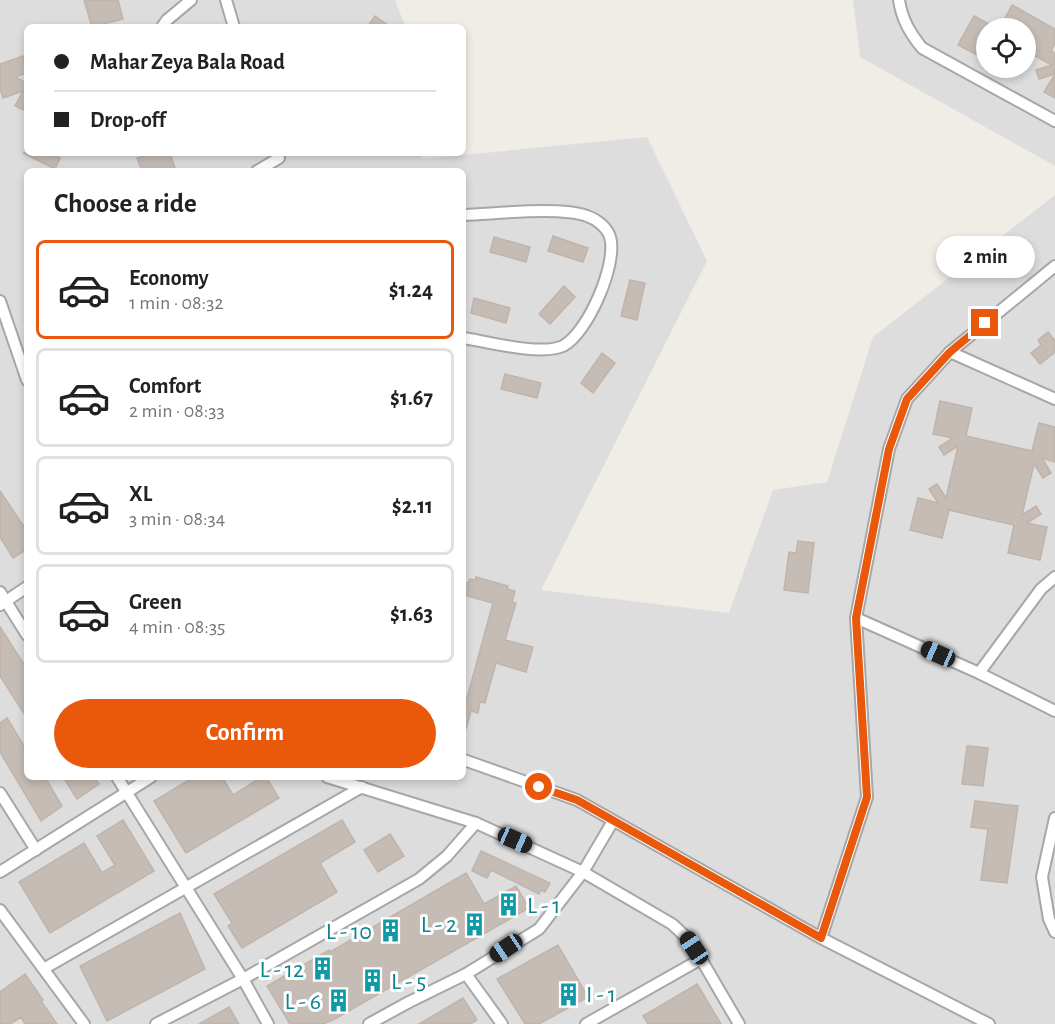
<!DOCTYPE html>
<meta charset="utf-8">
<style>
:root{--surface:#fff;--page:#f2f2f2;--text:#222;--muted:#767676;--line:#e0e0e0;--accent:#ea580c}
body{margin:0;font-family:"Alegreya Sans",sans-serif;background:var(--page);color:var(--text);height:100vh;display:flex;flex-direction:column;font-size:22px;white-space:nowrap}
*{box-sizing:border-box;margin:0}
p{font-size:20px;color:var(--muted)}
.icon{flex:none;width:33px;height:33px;fill:none;stroke:currentColor;stroke-width:2;stroke-linecap:round;stroke-linejoin:round}
.map{position:relative;flex:1;overflow:hidden}
.drawer{position:absolute;left:24px;top:168px;width:442px;height:612px;display:flex;flex-direction:column;background:var(--surface);border-radius:9px;box-shadow:0 3px 9px #0003}
.drawer>*{flex:none}
.guide{position:absolute;left:24px;top:24px;width:442px;height:132px;border-radius:9px;box-shadow:0 3px 9px #0003;display:grid;align-content:center;height:132px;padding:0 30px;background:var(--surface)}
.tools{position:absolute;left:976px;top:18px;display:grid;gap:12px}
.tools a{display:grid;place-items:center;width:60px;height:60px;border-radius:50%;background:var(--surface);box-shadow:0 3px 9px #0003;font-size:30px}
.end{position:absolute;width:27px;height:27px;margin:-14px;border:8px solid #ea580c;background:#fff;box-shadow:0 0 0 3px #fff}
.from{border-radius:50%}
.bubble{position:absolute;height:42px;border-radius:21px;background:var(--surface);box-shadow:0 3px 9px #0003;font-size:20px;font-weight:600;line-height:42px;text-align:center}
.car{position:absolute;width:18px;height:36px;margin:-18px -9px;border-radius:8px;box-shadow:0 0 4px 2px #0007;background:linear-gradient(#222 24%,#8ab4d8 0 40%,#222 0 76%,#8ab4d8 0 86%,#222 0)}
.guide b{display:flex;align-items:center;gap:21px;height:57px;font-size:22px}
.guide b+b{border-top:2px solid var(--line)}
.guide i{width:15px;height:15px;background:var(--text)}
ul{padding:0;list-style:none}
li{display:flex;align-items:center;gap:18px;height:99px;margin:0 12px 9px;padding:0 18px;border:3px solid var(--line);border-radius:9px}
li div{flex:1}
li b{display:block;font-size:22px}
li em{font-style:normal;font-weight:600}
li.active{border-color:var(--accent)}
li>.icon{width:54px;height:54px;stroke-width:1.5}
h2{padding:0 30px;font-size:27px;line-height:72px}
.primary-button{display:flex;gap:12px;margin-top:auto;padding:12px 30px}
.primary-button a{flex:1;height:69px;border-radius:36px;background:var(--accent);color:#fff;font-size:24px;font-weight:600;line-height:69px;text-align:center}
.map>svg:first-child{display:block}
.residential{fill:#dedddd;fill-rule:evenodd}
.building{fill:#c5bcb6;stroke:#c2b3a9;stroke-width:1.5}
.lines{fill:none;stroke-linecap:round;stroke-linejoin:round}
.minor-casing{stroke:#a7a7a7;stroke-width:14}
.minor{stroke:#fff;stroke-width:10}
.route{stroke:#ea580c;stroke-width:8}
.labels{text-anchor:middle;stroke-width:6;stroke-linejoin:round;paint-order:stroke}
.culture-label{font-size:24px;fill:#0d838f;stroke:#fff;text-anchor:end}
</style>
<div class="map">
<svg width="1055" height="1024" viewBox="0 0 1055 1024">
<rect width="100%" height="100%" fill="#f0ece6"/>
<!-- residential -->
<g class="residential">
<path d="M0 0H395L405 26 27 27V153H421L422 159 647 137 707 261 541 590 729 613 773 490 827 482 873 337 1055 195V1024H0ZM27 171H464V777H27Z"/>
<path d="M853 0H1055V166L860 57ZM987 28H1026V68H987Z"/>
</g>
<!-- building -->
<g class="building">
<polygon points="84,0 118,0 123,19 92,27"/>
<polygon points="1012,5 1055,29 1055,43 1051,51 1055,53 1055,98 1044,92 1055,74 1039,79 1036,70 1052,65 1026,51 1026,28 1005,18"/>
<polygon points="375,16 391,27 367,27"/>
<polygon points="974,16 989,24 982,37 987,40 987,60 958,45"/>
<polygon points="23,56 27,73 15,77 27,83 27,104 24,110 15,106 23,91 3,98 0,89 0,64"/>
<polygon points="23,153 44,153 51,156 52,154 60,158 55,169"/>
<polygon points="152,153 170,153 176,171 142,171 137,158"/>
<polygon points="553,236 588,248 583,262 548,251"/>
<polygon points="494,237 530,247 526,262 490,252"/>
<polygon points="630,280 645,283 637,320 621,316"/>
<polygon points="564,286 575,297 550,324 539,314"/>
<polygon points="474,298 510,308 506,323 471,313"/>
<polygon points="1048,332 1055,341 1055,352 1040,364 1031,353 1041,345 1038,340"/>
<polygon points="602,353 615,363 593,393 581,383"/>
<polygon points="505,374 541,383 537,398 501,389"/>
<polygon points="940,401 972,408 966,436 1032,451 1039,423 1055,427 1055,462 1042,458 1051,473 1043,478 1034,464 1022,515 1036,506 1041,514 1027,523 1047,527 1040,560 1008,553 1014,525 983,518 949,510 942,538 910,530 918,498 938,503 929,489 937,484 946,498 958,446 944,455 939,447 953,438 933,434"/>
<polygon points="0,491 27,531 27,549 13,558 0,537"/>
<polygon points="798,541 814,543 808,593 784,590 789,552 796,553"/>
<polygon points="476,577 508,586 507,589 515,591 512,602 516,603 505,640 533,647 526,672 496,663 485,703 480,702 478,713 471,711 466,729 464,729 464,697 467,698 493,603 464,595 464,582 468,583 470,579 475,580"/>
<polygon points="0,627 27,669 27,718 0,676"/>
<polygon points="7,718 27,751 27,777 45,777 62,806 41,821 0,752 0,723"/>
<polygon points="967,746 988,748 983,786 962,784"/>
<polygon points="63,777 94,777 99,784 77,799"/>
<polygon points="194,777 222,777 233,795 262,777 266,777 279,798 186,853 154,801"/>
<polygon points="975,801 1018,806 1007,883 981,880 988,829 971,827"/>
<polygon points="123,820 154,871 50,933 19,882 84,843 102,873 115,865 97,836"/>
<polygon points="342,820 355,842 320,863 337,892 242,948 228,926 232,923 214,894"/>
<polygon points="390,834 404,856 378,872 364,850"/>
<polygon points="481,851 550,883 545,892 541,890 539,894 491,870 487,878 472,871"/>
<polygon points="466,873 484,904 516,886 529,908 333,1020 323,1024 290,1024 267,986 329,950 330,952"/>
<polygon points="180,913 205,969 107,1021 80,966"/>
<polygon points="558,945 588,997 539,1024 525,1024 497,979"/>
<polygon points="25,974 43,1000 41,1001 57,1024 25,1024 21,1017 10,1024 0,1024 0,992"/>
<polygon points="697,984 721,1024 648,1024 643,1016"/>
<polygon points="463,998 477,1020 470,1024 419,1024"/>
<polygon points="229,1007 239,1024 199,1024"/>
</g>
<g class="lines">
<defs>
<g id="minor">
<polyline points="226,0 234,27"/>
<path d="M899 0C902 20 910 33 922 48L1055 121"/>
<polyline points="162,27 167,20 191,0"/>
<polyline points="257,171 279,158"/>
<path d="M464 215C495 214 559 206 587 216 596 219 607 227 610 237 618 263 588 333 563 346 541 356 488 342 464 338"/>
<polyline points="0,301 27,380"/>
<polyline points="950,352 1055,399"/>
<polyline points="0,592 27,635"/>
<polyline points="0,605 27,587"/>
<polyline points="856,618 979,673 1055,711"/>
<polyline points="979,673 1041,589 1055,577"/>
<polyline points="464,760 577,800 821,938 989,1024"/>
<polyline points="117,777 243,979 268,1024"/>
<polyline points="327,777 476,823 583,872 672,924 686,937 701,959 739,1024"/>
<polyline points="0,793 36,850"/>
<polyline points="1055,818 1042,877 1049,919 1055,932"/>
<polyline points="0,872 151,777"/>
<polyline points="0,910 84,1024"/>
<polyline points="821,938 867,797 856,618 889,449 907,399 950,352 1055,266"/>
<polyline points="45,968 362,787"/>
<polyline points="466,974 502,1024"/>
<polyline points="156,1024 243,979 419,879 447,856 476,823"/>
<polyline points="369,1024 409,1002 466,974 539,929 583,872 613,821"/>
<polyline points="586,1024 701,959"/>
</g>
</defs>
<!-- minor casing -->
<use href="#minor" class="minor-casing"/>
<!-- minor -->
<use href="#minor" class="minor"/>
</g>
<g class="lines">
<!-- route -->
<polyline class="route" points="539,787 577,800 821,938 867,797 856,618 889,449 907,399 950,352 985,323"/>
</g>
<!-- icons -->
<defs>
<symbol id="building-bare" viewBox="-9 -9 18 18"><path d="M-4-6H4V6H1V3H-1V6H-4ZM-2.5-4.3h1.7v1.8h-1.7ZM.8-4.3h1.7v1.8H.8ZM-2.5-1h1.7V.8h-1.7ZM.8-1h1.7V.8H.8Z" fill="#0f9aa8" stroke="#fff" stroke-width="2.5" paint-order="stroke"/></symbol>
</defs>
<g fill-rule="evenodd">
<use href="#building-bare" x="492" y="888" width="33" height="33"/>
<use href="#building-bare" x="458" y="908" width="33" height="33"/>
<use href="#building-bare" x="374" y="914" width="33" height="33"/>
<use href="#building-bare" x="306" y="952" width="33" height="33"/>
<use href="#building-bare" x="356" y="964" width="33" height="33"/>
<use href="#building-bare" x="552" y="978" width="33" height="33"/>
<use href="#building-bare" x="322" y="984" width="33" height="33"/>
</g>
<g class="labels">
<!-- culture labels -->
<g class="culture-label">
<text x="527" y="913" text-anchor="start">L - 1</text>
<text x="457" y="932">L - 2</text>
<text x="372" y="939">L - 10</text>
<text x="304" y="977">L - 12</text>
<text x="391" y="989" text-anchor="start">L - 5</text>
<text x="586" y="1002" text-anchor="start">I - 1</text>
<text x="321" y="1009">L - 6</text>
</g>
</g>
</svg>
<div class="tools">
<a><svg class="icon" aria-label="locate" viewBox="0 0 24 24"><circle cx="12" cy="12" r="6"/><path d="M12 2v4M12 18v4M2 12h4M18 12h4"/></svg></a>
</div>
<i class="end from" style="left:539px;top:787px"></i>
<i class="end" style="left:985px;top:323px"></i>
<div class="bubble" style="left:936px;top:236px;width:99px">2 min</div>
<i class="car" style="left:938px;top:654px;rotate:294deg"></i>
<i class="car" style="left:515px;top:840px;rotate:114deg"></i>
<i class="car" style="left:506px;top:948px;rotate:236deg"></i>
<i class="car" style="left:694px;top:948px;rotate:326deg"></i>
<div class="guide">
<b><i class="from"></i>Mahar Zeya Bala Road</b>
<b><i></i>Drop-off</b>
</div>
<section class="drawer">
<h2>Choose a ride</h2>
<ul>
<li class="active"><svg class="icon" aria-label="car" viewBox="0 0 24 24"><path d="M5 17H2v-5l4-1 3-4h7l3 4 3 1v5h-3M9 17h6M6 11h13"/><circle cx="7" cy="17" r="2"/><circle cx="17" cy="17" r="2"/></svg><div><b>Economy</b><p>1 min · 08:32</p></div><em>$1.24</em></li>
<li><svg class="icon" aria-label="car" viewBox="0 0 24 24"><path d="M5 17H2v-5l4-1 3-4h7l3 4 3 1v5h-3M9 17h6M6 11h13"/><circle cx="7" cy="17" r="2"/><circle cx="17" cy="17" r="2"/></svg><div><b>Comfort</b><p>2 min · 08:33</p></div><em>$1.67</em></li>
<li><svg class="icon" aria-label="car" viewBox="0 0 24 24"><path d="M5 17H2v-5l4-1 3-4h7l3 4 3 1v5h-3M9 17h6M6 11h13"/><circle cx="7" cy="17" r="2"/><circle cx="17" cy="17" r="2"/></svg><div><b>XL</b><p>3 min · 08:34</p></div><em>$2.11</em></li>
<li><svg class="icon" aria-label="car" viewBox="0 0 24 24"><path d="M5 17H2v-5l4-1 3-4h7l3 4 3 1v5h-3M9 17h6M6 11h13"/><circle cx="7" cy="17" r="2"/><circle cx="17" cy="17" r="2"/></svg><div><b>Green</b><p>4 min · 08:35</p></div><em>$1.63</em></li>
</ul>
<div class="primary-button"><a>Confirm</a></div>
</section>
</div>
